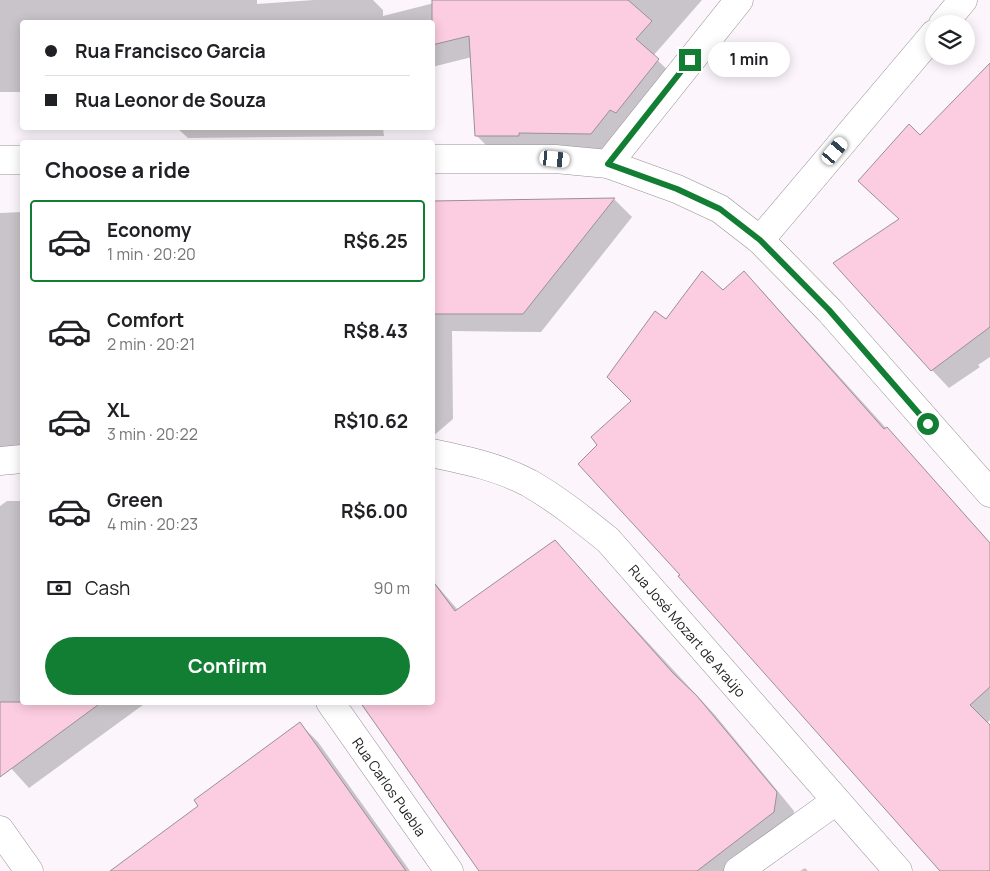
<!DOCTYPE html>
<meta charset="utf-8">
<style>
:root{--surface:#fff;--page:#f6f6f6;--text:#202124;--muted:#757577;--line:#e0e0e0;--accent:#127e33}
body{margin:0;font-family:Manrope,sans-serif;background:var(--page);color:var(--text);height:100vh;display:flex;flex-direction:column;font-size:19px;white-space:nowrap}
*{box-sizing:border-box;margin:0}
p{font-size:16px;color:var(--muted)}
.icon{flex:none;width:28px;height:28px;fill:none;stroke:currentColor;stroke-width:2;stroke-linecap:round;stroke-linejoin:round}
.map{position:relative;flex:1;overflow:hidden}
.sheet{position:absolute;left:20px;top:140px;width:415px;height:565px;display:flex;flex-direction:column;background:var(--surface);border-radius:5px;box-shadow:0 2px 12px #0003}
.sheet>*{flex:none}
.guide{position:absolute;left:20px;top:20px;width:415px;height:110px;border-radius:5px;box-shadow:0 2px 12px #0003;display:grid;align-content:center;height:110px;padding:0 25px;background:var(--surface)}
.fabs{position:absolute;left:925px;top:15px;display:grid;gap:10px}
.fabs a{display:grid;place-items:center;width:50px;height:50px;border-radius:50%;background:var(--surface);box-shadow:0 2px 12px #0003;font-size:25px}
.end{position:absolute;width:22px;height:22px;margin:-11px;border:6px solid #127e33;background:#fff;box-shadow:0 0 0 2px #fff}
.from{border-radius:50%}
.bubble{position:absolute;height:35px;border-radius:18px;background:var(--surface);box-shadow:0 2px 12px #0003;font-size:16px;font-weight:700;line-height:35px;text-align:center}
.car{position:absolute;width:15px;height:30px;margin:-15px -8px;border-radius:6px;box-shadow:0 0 4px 1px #0007;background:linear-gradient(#fff 24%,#345 0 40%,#fff 0 76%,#345 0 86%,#fff 0)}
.guide b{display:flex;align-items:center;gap:18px;height:48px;font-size:19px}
.guide b+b{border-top:1px solid var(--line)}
.guide i{width:12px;height:12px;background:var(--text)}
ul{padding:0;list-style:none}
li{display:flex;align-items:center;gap:15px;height:82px;margin:0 10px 8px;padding:0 15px;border:2px solid transparent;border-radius:5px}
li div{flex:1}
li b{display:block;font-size:19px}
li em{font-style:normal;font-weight:700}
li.selected{border-color:var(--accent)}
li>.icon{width:45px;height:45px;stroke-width:1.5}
h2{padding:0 25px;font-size:22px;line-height:60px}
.pay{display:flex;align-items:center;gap:12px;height:55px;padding:0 25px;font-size:19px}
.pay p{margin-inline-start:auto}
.button{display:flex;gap:10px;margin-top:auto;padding:10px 25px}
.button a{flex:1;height:58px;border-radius:30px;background:var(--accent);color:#fff;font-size:20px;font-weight:700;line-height:58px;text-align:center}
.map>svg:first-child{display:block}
.shadow{fill:#0003}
.building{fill:#fccde0;stroke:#989193}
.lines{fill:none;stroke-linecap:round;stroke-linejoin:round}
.minor-casing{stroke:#969196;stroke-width:29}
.minor{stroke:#fff;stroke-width:28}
.route{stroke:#127e33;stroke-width:6}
.labels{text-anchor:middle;stroke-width:4.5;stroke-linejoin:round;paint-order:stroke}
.street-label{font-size:14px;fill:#222022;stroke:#fff}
</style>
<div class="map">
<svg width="990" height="871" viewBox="0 0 990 871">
<rect width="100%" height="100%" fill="#fcf6fc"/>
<!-- shadow -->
<g class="shadow">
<polygon points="0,0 257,0 257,4 314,0 373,0 383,10 383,16 446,0 702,0 653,56 675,77 609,151 494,153 476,135 472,57 432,67 432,22 22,22 22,92 0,92"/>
<polygon points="990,65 990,357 978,365 980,367 949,388 932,370 900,220 920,137"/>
<polygon points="177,128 383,128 384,136 188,138"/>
<polygon points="615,200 632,217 541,332 452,331 453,419 432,437 432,203"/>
<polygon points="22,212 22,448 0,449 0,213"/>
<polygon points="761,290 990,543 990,720 987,723 990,726 990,871 942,871 682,575 599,445 633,401 666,321 723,291"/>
<polygon points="7,501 22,501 22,702 147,702 29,788 0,756 0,506"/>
<polygon points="555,542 715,715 794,811 791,830 737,871 481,871 432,702 432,580 458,610"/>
<polygon points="300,724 318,742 410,871 112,871 200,806"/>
<polygon points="805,868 808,871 800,871"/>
</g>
<!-- building -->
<g class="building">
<polygon points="432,0 628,0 652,21 636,39 659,59 616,113 610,110 591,134 519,133 519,136 475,136 469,36 432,45"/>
<polygon points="990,63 990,327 931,371 833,263 899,219 858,181 909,124 920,135"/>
<polygon points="615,198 523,314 432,314 432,201"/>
<polygon points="702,271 723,290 744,271 884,429 887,427 990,543 990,687 970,705 990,725 990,871 940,871 678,576 680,575 578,464 597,445 591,437 631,401 607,377 655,311 666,319"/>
<polygon points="555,540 673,673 697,696 777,792 774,812 697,871 479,871 360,702 432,702 432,580 455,611"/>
<polygon points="0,702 102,702 0,777"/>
<polygon points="300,722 406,871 110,871 198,806 194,800"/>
</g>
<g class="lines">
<defs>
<g id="minor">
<polyline points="943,24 963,0"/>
<polyline points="432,159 555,159 608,164 677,189 720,209 760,240 829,310 990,493"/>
<polyline points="0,160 22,160"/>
<polyline points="608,164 739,0"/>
<polyline points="760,240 934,34"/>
<path d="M432 453C465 460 499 467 529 483 557 499 582 519 608 540L898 871"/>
<polyline points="0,461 22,459"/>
<polyline points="330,702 449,871"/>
<polyline points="0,830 29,871"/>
<polyline points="738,871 836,801"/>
</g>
</defs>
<!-- minor casing -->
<use href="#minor" class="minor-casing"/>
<!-- minor -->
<use href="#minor" class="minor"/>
</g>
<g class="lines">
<!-- route -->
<polyline class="route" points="690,60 608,164 677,189 720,209 760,240 829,310 928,424"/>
</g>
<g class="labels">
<!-- street labels -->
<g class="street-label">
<text transform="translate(687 631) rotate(49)" y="5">Rua José Mozart de Araújo</text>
<text transform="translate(389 787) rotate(55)" y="5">Rua Carlos Puebla</text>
</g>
</g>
</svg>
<div class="fabs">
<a><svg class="icon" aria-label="layers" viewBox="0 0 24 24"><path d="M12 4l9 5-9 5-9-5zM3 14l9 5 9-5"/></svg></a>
</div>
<i class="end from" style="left:928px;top:424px"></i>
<i class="end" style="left:690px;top:60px"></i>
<div class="bubble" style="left:708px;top:42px;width:82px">1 min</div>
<i class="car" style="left:835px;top:151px;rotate:40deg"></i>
<i class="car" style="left:555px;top:159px;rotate:96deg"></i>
<div class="guide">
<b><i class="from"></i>Rua Francisco Garcia</b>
<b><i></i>Rua Leonor de Souza</b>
</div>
<section class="sheet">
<h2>Choose a ride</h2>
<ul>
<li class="selected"><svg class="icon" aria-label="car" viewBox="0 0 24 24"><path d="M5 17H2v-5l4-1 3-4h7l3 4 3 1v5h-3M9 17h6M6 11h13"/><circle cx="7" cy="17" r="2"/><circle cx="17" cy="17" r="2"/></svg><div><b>Economy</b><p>1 min · 20:20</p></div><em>R$6.25</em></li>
<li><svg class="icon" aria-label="car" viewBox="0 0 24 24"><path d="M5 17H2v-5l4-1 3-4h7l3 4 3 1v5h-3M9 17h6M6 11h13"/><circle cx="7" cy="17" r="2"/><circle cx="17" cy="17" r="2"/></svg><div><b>Comfort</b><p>2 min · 20:21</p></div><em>R$8.43</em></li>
<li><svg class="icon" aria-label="car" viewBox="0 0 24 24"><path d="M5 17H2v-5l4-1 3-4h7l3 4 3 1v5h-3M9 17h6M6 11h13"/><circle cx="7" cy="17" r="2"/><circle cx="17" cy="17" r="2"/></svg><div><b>XL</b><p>3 min · 20:22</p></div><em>R$10.62</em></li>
<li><svg class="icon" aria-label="car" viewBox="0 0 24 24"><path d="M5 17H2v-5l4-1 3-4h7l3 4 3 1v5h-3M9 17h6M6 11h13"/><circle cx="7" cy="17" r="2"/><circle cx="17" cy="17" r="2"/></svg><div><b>Green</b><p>4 min · 20:23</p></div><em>R$6.00</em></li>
</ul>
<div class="pay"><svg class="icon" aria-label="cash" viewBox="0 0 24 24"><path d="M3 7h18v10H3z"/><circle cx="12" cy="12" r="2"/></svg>Cash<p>90 m</p></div>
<div class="button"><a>Confirm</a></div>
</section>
</div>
